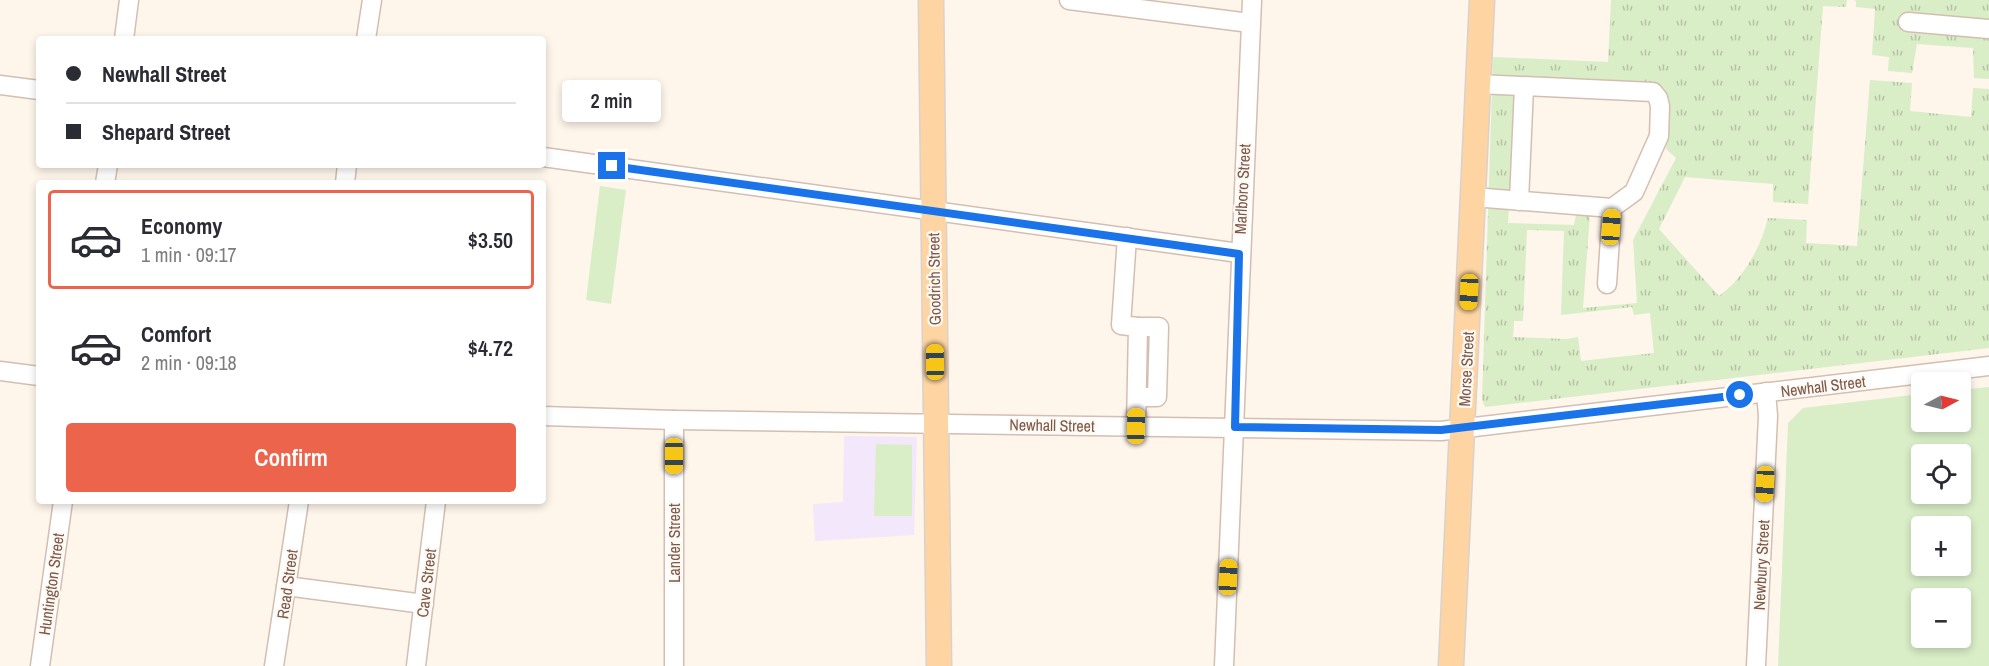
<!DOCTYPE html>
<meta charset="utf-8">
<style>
:root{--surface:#fff;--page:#f7f7f7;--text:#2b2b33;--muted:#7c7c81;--line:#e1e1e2;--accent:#ec644b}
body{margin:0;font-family:"Archivo Narrow",sans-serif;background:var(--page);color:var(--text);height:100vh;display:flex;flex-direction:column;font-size:22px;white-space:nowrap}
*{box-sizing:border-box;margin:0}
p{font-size:20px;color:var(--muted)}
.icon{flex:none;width:33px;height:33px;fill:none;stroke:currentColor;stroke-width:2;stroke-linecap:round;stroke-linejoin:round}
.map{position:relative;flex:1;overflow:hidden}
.details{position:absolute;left:36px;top:180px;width:510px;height:324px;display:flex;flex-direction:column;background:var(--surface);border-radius:6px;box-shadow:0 3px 9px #0003}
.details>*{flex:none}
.hud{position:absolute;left:36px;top:36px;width:510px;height:132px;border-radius:6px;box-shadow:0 3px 9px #0003;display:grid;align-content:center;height:132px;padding:0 30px;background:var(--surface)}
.needle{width:39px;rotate:83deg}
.fabs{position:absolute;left:1911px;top:372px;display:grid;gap:12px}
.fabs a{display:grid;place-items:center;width:60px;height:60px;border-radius:6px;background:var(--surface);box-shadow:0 3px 9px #0003;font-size:30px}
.end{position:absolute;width:27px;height:27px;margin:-14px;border:8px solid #1a73e8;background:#fff;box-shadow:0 0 0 3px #fff}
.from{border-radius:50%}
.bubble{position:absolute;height:42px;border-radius:6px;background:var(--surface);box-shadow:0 3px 9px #0003;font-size:20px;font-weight:600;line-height:42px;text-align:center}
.car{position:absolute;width:18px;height:36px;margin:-18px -9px;border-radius:8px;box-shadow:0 0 4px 2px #0007;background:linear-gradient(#f5c518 24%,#345 0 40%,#f5c518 0 76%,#345 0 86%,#f5c518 0)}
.hud b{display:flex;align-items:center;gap:21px;height:57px;font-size:22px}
.hud b+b{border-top:2px solid var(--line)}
.hud i{width:15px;height:15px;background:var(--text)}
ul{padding:10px 0 0;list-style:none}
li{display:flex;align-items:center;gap:18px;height:99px;margin:0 12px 9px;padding:0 18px;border:3px solid transparent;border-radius:6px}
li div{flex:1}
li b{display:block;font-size:22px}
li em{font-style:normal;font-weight:600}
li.current{border-color:var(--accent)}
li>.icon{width:54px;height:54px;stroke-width:1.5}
.primary-button{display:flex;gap:12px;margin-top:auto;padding:12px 30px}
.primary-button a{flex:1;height:69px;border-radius:6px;background:var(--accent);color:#fff;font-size:24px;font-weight:600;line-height:69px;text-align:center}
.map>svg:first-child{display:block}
.education{fill:#f2e7fb}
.grass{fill:url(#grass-tufts);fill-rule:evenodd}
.green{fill:#d9edc7;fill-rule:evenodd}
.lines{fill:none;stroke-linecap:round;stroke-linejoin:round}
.minor-casing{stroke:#d4beb2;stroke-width:21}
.major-casing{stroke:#dad1cd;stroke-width:27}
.minor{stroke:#fff;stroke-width:18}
.major{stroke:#fed5a2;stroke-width:24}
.route{stroke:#1a73e8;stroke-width:8}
.labels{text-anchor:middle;stroke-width:4.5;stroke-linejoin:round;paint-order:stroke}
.street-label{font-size:16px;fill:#7b594b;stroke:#fff9f3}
</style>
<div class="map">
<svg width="1989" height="666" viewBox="0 0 1989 666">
<defs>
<pattern id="grass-tufts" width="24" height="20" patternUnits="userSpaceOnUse" patternTransform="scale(1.5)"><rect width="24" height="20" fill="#d9edc7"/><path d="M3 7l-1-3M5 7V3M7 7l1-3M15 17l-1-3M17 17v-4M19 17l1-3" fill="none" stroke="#b5c3a4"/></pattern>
</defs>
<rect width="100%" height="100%" fill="#fef5eb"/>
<!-- education -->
<polygon class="education" points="844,436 917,437 914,535 815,541 813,504 843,502"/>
<!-- grass -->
<g class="grass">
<path d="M1611 0H1847L1846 7 1823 6 1808 204 1773 202V184L1685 177 1659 229 1719 296C1744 278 1761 247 1768 218L1807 220 1806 243 1857 246 1870 80 1912 83 1910 111 1971 117 1973 88 1989 89V348L1485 407 1482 400 1493 57 1608 62ZM1516 76 1652 83 1664 88 1669 98 1666 149 1676 158 1633 240 1637 303 1583 308 1590 214 1576 215 1574 225 1508 223ZM1527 230 1564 231 1561 315 1632 307 1634 315 1650 313 1654 353 1581 361 1578 337 1567 339 1513 337 1514 321H1523Z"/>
<polygon points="1853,0 1989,0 1989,79 1974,78 1973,48 1917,44 1912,73 1888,71 1889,57 1872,55 1875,9 1856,7 1856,1"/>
</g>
<!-- green -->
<g class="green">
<polygon points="600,186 626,190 611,304 586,300"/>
<path d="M1989 387V666H1778L1788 423 1803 408 1921 394 1922 422H1960L1961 390ZM1922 454H1960V494H1922ZM1922 526H1960V566H1922ZM1922 598H1960V638H1922Z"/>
<polygon points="876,444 912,445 912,516 874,516"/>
</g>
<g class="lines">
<defs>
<g id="minor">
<polyline points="1069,0 1250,23"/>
<polyline points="1908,22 1989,29"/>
<polyline points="124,39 129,0"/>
<polyline points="366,39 372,0"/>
<polyline points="1478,84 1653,92 1658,98 1660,106 1659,136 1634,192 1612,208"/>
<polyline points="0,85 39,90"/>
<polyline points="543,157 1239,253"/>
<polyline points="105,183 108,165"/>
<polyline points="345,183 347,165"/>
<polyline points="1473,197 1612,208 1607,284"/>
<polyline points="1519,201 1524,87"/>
<polyline points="1127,237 1121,325 1138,327 1136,426"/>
<polyline points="0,371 39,376"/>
<polyline points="1137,397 1157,397 1159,327 1138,327"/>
<polyline points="543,416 674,420 1441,431 1989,366"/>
<polyline points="286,586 424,604"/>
<polyline points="40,666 63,501"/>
<polyline points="274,666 299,501"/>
<polyline points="416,666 436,501"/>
<polyline points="674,666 674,420"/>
<polyline points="1224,666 1252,0"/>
<polyline points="1756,666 1768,416 1766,392"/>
</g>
<g id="major">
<polyline points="931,0 939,666"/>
<polyline points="1451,666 1482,0"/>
</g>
</defs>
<!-- minor casing -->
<use href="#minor" class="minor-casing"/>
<!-- major casing -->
<use href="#major" class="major-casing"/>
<!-- minor -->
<use href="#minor" class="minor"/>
<!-- major -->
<use href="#major" class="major"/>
</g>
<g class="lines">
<!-- route -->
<polyline class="route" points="612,166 1239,254 1235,427 1441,430 1740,395"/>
</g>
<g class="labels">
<!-- street labels -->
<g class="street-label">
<text transform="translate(1242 189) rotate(-87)" y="6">Marlboro Street</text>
<text transform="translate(934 279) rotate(-91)" y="6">Goodrich Street</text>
<text transform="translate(1466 369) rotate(-87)" y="6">Morse Street</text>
<text transform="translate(1823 386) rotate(-7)" y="6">Newhall Street</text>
<text transform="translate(1052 425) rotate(1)" y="6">Newhall Street</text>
<text transform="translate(674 543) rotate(-90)" y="6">Lander Street</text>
<text transform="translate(1761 565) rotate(-87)" y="6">Newbury Street</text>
<text transform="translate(426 583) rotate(-83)" y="6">Cave Street</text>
<text transform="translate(51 584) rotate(-82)" y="6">Huntington Street</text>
<text transform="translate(287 584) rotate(-82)" y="6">Read Street</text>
</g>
</g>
</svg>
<div class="fabs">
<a><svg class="needle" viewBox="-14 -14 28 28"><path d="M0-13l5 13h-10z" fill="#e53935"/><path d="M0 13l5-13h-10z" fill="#7c7c81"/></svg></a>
<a><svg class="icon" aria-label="locate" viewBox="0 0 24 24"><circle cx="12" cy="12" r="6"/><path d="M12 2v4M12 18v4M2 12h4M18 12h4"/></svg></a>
<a>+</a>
<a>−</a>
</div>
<i class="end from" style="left:1740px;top:395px"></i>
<i class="end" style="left:612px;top:166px"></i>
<div class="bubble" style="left:562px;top:80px;width:99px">2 min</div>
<i class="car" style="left:1611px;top:227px;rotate:4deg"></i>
<i class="car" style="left:1469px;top:292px;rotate:183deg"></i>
<i class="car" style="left:935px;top:362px;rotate:359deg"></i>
<i class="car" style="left:1136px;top:426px;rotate:1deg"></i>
<i class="car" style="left:674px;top:456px;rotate:180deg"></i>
<i class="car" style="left:1765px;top:484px;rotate:183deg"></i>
<i class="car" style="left:1228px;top:577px;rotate:3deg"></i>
<div class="hud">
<b><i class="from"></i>Newhall Street</b>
<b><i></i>Shepard Street</b>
</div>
<section class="details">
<ul>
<li class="current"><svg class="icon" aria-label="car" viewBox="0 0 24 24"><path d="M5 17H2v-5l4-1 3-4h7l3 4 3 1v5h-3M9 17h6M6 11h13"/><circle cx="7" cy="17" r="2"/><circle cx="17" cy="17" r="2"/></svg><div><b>Economy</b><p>1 min · 09:17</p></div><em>$3.50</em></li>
<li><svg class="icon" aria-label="car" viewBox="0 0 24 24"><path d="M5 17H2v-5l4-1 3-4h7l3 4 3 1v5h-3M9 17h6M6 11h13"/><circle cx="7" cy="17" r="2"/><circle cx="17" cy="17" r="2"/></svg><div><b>Comfort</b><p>2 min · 09:18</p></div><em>$4.72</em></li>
</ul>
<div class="primary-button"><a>Confirm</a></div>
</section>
</div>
